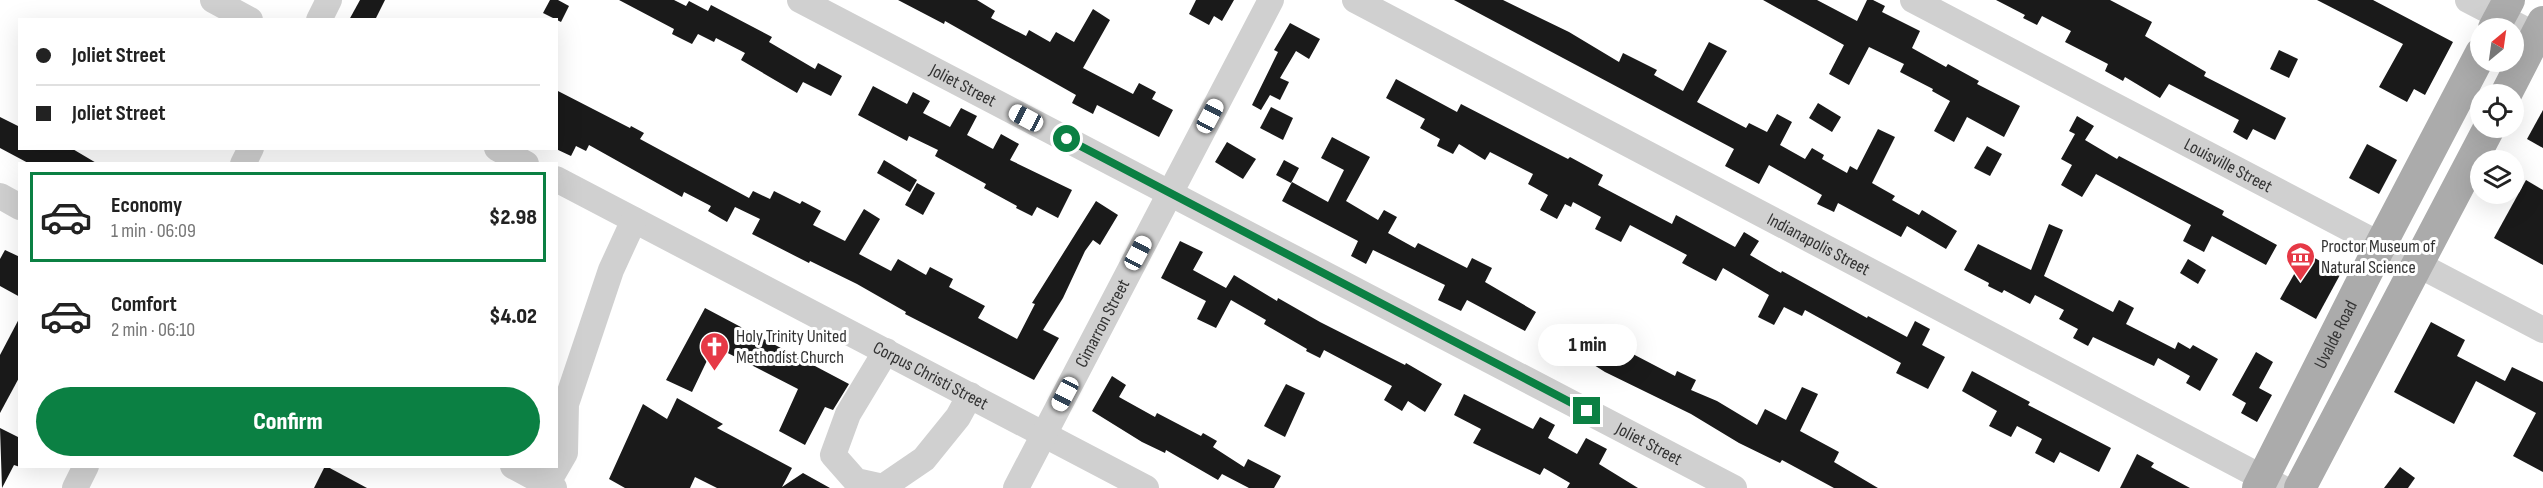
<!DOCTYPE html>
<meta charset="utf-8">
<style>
:root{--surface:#fff;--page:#f2f2f2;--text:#222;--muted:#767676;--line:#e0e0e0;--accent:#0b8043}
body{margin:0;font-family:"Sofia Sans Condensed",sans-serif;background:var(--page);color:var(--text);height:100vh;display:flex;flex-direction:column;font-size:22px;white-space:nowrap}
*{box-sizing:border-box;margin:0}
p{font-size:20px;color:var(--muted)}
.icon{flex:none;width:33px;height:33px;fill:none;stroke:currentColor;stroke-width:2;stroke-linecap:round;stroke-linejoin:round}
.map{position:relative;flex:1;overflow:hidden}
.side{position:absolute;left:18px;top:162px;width:540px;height:306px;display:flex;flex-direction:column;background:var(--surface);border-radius:0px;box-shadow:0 6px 24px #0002}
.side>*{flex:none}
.banner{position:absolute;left:18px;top:18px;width:540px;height:132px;border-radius:0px;box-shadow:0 6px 24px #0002;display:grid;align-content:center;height:132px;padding:0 18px;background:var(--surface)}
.needle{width:39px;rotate:29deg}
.buttons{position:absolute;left:2470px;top:18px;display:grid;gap:12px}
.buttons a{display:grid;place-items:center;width:54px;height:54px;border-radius:50%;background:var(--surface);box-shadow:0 6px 24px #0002;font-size:30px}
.end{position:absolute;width:27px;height:27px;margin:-14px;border:8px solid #0b8043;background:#fff;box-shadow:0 0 0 3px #fff}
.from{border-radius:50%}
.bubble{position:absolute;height:42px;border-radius:21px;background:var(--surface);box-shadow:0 6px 24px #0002;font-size:20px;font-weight:800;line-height:42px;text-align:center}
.car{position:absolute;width:18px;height:36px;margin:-18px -9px;border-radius:8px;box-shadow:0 0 4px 2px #0007;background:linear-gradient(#fff 24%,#345 0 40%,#fff 0 76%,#345 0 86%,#fff 0)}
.banner b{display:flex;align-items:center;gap:21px;height:57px;font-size:22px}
.banner b+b{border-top:2px solid var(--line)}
.banner i{width:15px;height:15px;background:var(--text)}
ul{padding:10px 0 0;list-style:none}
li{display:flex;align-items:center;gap:18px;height:90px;margin:0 12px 9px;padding:0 6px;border:3px solid transparent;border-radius:0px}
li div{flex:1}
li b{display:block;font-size:22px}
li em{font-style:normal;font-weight:800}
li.selected{border-color:var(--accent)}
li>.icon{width:54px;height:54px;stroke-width:1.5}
.primary-button{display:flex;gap:12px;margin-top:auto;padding:12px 18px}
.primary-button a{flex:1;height:69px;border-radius:36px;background:var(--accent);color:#fff;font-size:24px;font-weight:800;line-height:69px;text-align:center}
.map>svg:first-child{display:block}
.building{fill:#1a1a1a}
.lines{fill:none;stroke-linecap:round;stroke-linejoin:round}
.minor{stroke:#d0d0d0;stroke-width:26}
.major{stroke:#ababab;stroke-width:32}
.route{stroke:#0b8043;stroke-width:8}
.labels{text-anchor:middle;stroke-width:6;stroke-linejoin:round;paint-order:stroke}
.street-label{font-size:18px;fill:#333;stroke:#fff}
.poi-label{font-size:18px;fill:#333;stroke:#fff;text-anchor:start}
</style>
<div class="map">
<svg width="2543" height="488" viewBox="0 0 2543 488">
<rect width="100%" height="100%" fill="#fff"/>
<!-- building -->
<g class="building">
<polygon points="360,0 385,0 375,20 349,20"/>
<polygon points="550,0 558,0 569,6 561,22 543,13"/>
<polygon points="619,0 674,0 686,6 689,1 708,11 711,5 772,37 769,42 815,69 818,63 842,76 831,96 803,82 797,93 741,60 745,53 716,38 714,42 698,34 692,44 672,34 674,29"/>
<polygon points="898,0 977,0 995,11 991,18 1026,36 1029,30 1050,42 1056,32 1074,42 1093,9 1110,20 1083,68 1133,94 1139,83 1156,92 1152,99 1173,110 1159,137 1097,105 1093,114 1072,103 1076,95 945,21 944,24"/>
<polygon points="1196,0 1234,0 1222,21 1214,16 1209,25 1189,14"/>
<polygon points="1454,0 1503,0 1569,32 1619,62 1623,53 1657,70 1654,75 1683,91 1709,42 1727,51 1697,102 1746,128 1749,123 1767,132 1777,114 1792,122 1780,145 1805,159 1812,148 1824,155 1822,159 1847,173 1850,166 1857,170 1878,129 1895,137 1872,183 1895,196 1892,200 1919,215 1922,210 1957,231 1946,249 1907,226 1901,237 1838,203 1834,212 1817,204 1822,195 1769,165 1759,184 1725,166 1734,149"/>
<polygon points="1763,0 1817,0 1857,21 1867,0 1873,0 1885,6 1882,12 1920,31 1912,48 1946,67 1948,64 1979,81 1977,84 2020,106 2004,137 1967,117 1954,142 1934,131 1950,101 1932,91 1933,89 1900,72 1904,64 1869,47 1849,85 1829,74 1844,45"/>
<polygon points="1996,0 2110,0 2152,22 2145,36 2206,72 2204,76 2286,118 2275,140 2253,129 2247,140 2233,132 2239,120 2169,84 2160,98 2125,77 2123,81 2105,71 2108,64 2065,42 2071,31 2042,16 2037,25 2023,18 2025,15"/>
<polygon points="2317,0 2373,0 2453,42 2425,95 2414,89 2407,102 2379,87 2403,44"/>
<polygon points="1290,23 1320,39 1309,59 1296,51 1280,78 1289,82 1280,100 1270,95 1261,110 1252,105 1278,52 1274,50"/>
<polygon points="2279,50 2298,59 2289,78 2270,69"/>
<polygon points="1396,79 1457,112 1461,104 1568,159 1570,157 1603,175 1598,185 1672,224 1676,215 1735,247 1744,232 1759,241 1750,255 1781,273 1782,271 1867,318 1868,316 1907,337 1915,321 1930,329 1922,345 1945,357 1928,389 1896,373 1901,363 1805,310 1802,316 1784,307 1774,325 1758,317 1769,295 1723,268 1716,281 1682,263 1687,255 1630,225 1621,242 1595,229 1601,217 1573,202 1571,207 1565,204 1557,219 1540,210 1548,195 1528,184 1533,174 1490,152 1485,160 1459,144 1453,154 1437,146 1440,139 1420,128 1425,119 1386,98"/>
<polygon points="873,86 907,104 913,92 930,101 923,113 950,127 961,108 977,116 967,135 993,149 1001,134 1019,144 1010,160 1072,190 1058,218 1037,207 1032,216 1016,208 1017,206 984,188 986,184 935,156 938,150 909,136 907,141 858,115"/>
<polygon points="556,90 630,128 631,126 644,133 640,139 749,198 753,191 770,199 774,191 800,204 802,201 821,211 813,225 845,241 864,209 880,219 859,254 891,271 898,259 926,275 930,267 953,279 949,287 985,306 978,318 1017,339 1035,304 1032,303 1096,201 1118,215 1100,245 1093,240 1085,251 1063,298 1043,330 1059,338 1034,380 905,314 906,312 857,284 810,261 809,263 752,234 760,219 735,207 727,222 708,211 711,206 684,192 682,197 589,145 586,151 576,146 571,156 556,149"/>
<polygon points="1818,103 1841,117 1832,132 1809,118"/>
<polygon points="1271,107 1293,118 1283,140 1260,128"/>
<polygon points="2543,110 2543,148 2527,139"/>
<polygon points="2077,116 2094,126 2085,140 2117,159 2119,156 2224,211 2222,215 2277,245 2266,265 2212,236 2204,252 2183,241 2191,225 2096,174 2082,197 2061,185 2072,165 2061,159 2075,134 2069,131"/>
<polygon points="0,117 20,127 20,148 71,148 98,164 30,164 0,148"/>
<polygon points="1332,137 1370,157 1346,201 1378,220 1384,210 1397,217 1388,233 1415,248 1418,243 1467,268 1472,258 1492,268 1485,282 1536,312 1525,331 1467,300 1461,311 1438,300 1445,285 1373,250 1366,264 1351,256 1358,241 1282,201 1292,182 1328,202 1344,170 1321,158"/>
<polygon points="1227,142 1256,159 1243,179 1215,162"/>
<polygon points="2367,144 2397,160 2379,194 2349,178"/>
<polygon points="1987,146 2002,154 1990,176 1974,168"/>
<polygon points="884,160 917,180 910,192 877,173"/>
<polygon points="1284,160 1299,168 1291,183 1276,175"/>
<polygon points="2526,180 2543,190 2543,265 2494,238"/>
<polygon points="917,183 935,193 923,215 905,205"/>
<polygon points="2049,224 2063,230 2044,276 2113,312 2119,300 2134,308 2126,324 2175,349 2178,342 2190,349 2193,345 2218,359 2200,391 2186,383 2190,376 2158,358 2154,366 2093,337 2088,346 2073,338 2078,329 2059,319 2064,310 2035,295 2030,304 2004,290 2002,293 1988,286 1989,283 1964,270 1978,244 2031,270"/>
<polygon points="1180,241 1203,252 1193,270 1226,288 1234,275 1277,301 1278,298 1320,322 1405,365 1406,363 1442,384 1425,412 1408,401 1402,411 1384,400 1392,386 1324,350 1320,358 1306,351 1307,349 1264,324 1266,320 1231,300 1216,328 1197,319 1206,301 1161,278"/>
<polygon points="5,250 20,257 20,297 0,286 0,259"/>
<polygon points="2306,253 2341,273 2316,319 2280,299"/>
<polygon points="2188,259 2206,270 2198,284 2180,273"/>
<polygon points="705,308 849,384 833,410 825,407 805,445 779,431 798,389 714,346 692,392 666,380"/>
<polygon points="20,317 20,376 0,413 0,355"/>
<polygon points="2431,322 2465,340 2457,356 2505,381 2512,367 2543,382 2543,472 2513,456 2536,413 2476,381 2454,424 2394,392"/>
<polygon points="1592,325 1606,334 1602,340 1627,355 1629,352 1675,376 1677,371 1696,380 1691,390 1717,401 1757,425 1765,409 1786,420 1802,387 1818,394 1800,431 1839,452 1834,462 1878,488 1834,488 1782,460 1780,463 1739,443 1691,414 1605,372 1575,353"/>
<polygon points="2256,352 2273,362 2259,388 2272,395 2257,422 2241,413 2246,403 2232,395"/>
<polygon points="1972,371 2030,402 2028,405 2111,448 2099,472 2060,452 2054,463 2035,453 2042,439 2017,426 2011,437 1989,426 1997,411 1962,391"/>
<polygon points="1112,376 1126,385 1119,397 1155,417 1157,413 1201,436 1203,433 1217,441 1213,447 1244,467 1248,459 1281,476 1274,488 1249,488 1222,474 1218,480 1166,450 1165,453 1142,442 1092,411"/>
<polygon points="1286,384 1305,393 1285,437 1264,426"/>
<polygon points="1464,394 1533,429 1540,417 1555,425 1548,438 1577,454 1586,438 1607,449 1599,464 1638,488 1567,488 1570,483 1544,468 1540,475 1473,443 1481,429 1454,415"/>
<polygon points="677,398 723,424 717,428 792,468 782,487 803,473 830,488 717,488 695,477 690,488 625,488 609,479 643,404 667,419"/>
<polygon points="0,428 20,438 20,467 14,465 2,488"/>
<polygon points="2137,454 2154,463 2151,467 2190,488 2120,488"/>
<polygon points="325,466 326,466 367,488 314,488"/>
<polygon points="2400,467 2415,478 2408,488 2384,488"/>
</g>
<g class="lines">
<!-- minor -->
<g class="minor">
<polyline points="213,0 250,20"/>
<path id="s1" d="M800 0 1734 488"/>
<path id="s2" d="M1355 0 2282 488"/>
<path id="s3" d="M1913 0 2543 330"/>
<polyline points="2468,0 2543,39"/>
<polyline points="319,20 329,0"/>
<polyline points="497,148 526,164"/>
<polyline points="243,164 251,148"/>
<path id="s4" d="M556 179 1146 488"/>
<polyline points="0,196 20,207"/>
<polyline points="886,351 848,414 833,455 856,481 883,487 924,459 958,417 970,395"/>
<polyline points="513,466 554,488"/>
<polyline points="547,484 565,453 566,404 611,270 634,220"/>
<polyline points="75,488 86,466"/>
<path id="s5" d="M1016 488 1271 0"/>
</g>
<!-- major -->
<g class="major">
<polyline points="2494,28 2509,0"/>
<polyline points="2506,94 2543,22"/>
<path id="s6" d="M2258 488 2381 244 2481 53"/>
<polyline points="2300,488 2489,128"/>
</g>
</g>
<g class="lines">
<!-- route -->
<polyline class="route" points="1067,139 1587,411"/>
</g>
<!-- icons -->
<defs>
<symbol id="museum-pin" viewBox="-11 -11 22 30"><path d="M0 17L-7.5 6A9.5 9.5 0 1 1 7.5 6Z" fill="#e63946" stroke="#fff"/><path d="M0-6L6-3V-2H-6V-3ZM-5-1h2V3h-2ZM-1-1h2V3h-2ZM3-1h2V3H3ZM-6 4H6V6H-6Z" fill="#fff"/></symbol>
<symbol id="church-pin" viewBox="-11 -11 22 30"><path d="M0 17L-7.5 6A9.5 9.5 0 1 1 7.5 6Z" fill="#e63946" stroke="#fff"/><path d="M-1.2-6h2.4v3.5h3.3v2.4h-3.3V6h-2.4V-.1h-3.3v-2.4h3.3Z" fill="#fff"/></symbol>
</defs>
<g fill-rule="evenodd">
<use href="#museum-pin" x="2284" y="240" width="33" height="45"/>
<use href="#church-pin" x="698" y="330" width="33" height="45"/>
</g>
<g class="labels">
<!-- street labels -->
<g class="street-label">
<text dy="6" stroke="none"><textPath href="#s1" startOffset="184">Joliet Street</textPath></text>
<text dy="6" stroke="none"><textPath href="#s3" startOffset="356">Louisville Street</textPath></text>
<text dy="6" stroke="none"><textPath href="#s2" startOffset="524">Indianapolis Street</textPath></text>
<text dy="6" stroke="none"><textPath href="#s5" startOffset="186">Cimarron Street</textPath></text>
<text dy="6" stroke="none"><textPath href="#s6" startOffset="172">Uvalde Road</textPath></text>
<text dy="6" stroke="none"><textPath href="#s4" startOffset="423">Corpus Christi Street</textPath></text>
<text dy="6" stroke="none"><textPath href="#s1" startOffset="958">Joliet Street</textPath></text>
</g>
<!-- poi labels -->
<g class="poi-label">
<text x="2321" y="252">Proctor Museum of<tspan x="2321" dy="21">Natural Science</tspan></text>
<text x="736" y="342">Holy Trinity United<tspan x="736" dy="21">Methodist Church</tspan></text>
</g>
</g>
</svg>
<div class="buttons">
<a><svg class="needle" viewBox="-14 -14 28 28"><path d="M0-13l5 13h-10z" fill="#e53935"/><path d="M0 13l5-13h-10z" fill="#767676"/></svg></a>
<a><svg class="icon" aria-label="locate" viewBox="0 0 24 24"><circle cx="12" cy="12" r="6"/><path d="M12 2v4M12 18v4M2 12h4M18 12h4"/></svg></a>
<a><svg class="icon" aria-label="layers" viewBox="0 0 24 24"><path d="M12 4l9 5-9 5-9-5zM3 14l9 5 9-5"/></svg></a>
</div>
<i class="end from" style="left:1067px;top:139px"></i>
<i class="end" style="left:1587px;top:411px"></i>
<div class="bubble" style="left:1538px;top:324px;width:99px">1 min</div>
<i class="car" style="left:1210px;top:116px;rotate:28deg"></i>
<i class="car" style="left:1026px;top:118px;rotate:298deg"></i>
<i class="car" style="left:1138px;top:253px;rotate:28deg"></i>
<i class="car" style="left:1065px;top:394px;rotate:208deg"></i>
<div class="banner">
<b><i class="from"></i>Joliet Street</b>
<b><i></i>Joliet Street</b>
</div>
<section class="side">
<ul>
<li class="selected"><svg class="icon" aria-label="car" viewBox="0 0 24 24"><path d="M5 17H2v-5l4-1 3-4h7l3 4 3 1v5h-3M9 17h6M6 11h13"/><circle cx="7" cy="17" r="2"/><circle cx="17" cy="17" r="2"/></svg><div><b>Economy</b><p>1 min · 06:09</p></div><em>$2.98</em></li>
<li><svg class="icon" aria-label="car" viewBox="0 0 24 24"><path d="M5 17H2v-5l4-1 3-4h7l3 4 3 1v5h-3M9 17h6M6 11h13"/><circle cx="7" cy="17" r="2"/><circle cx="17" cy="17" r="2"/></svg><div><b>Comfort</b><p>2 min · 06:10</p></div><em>$4.02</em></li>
</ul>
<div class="primary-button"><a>Confirm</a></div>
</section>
</div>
